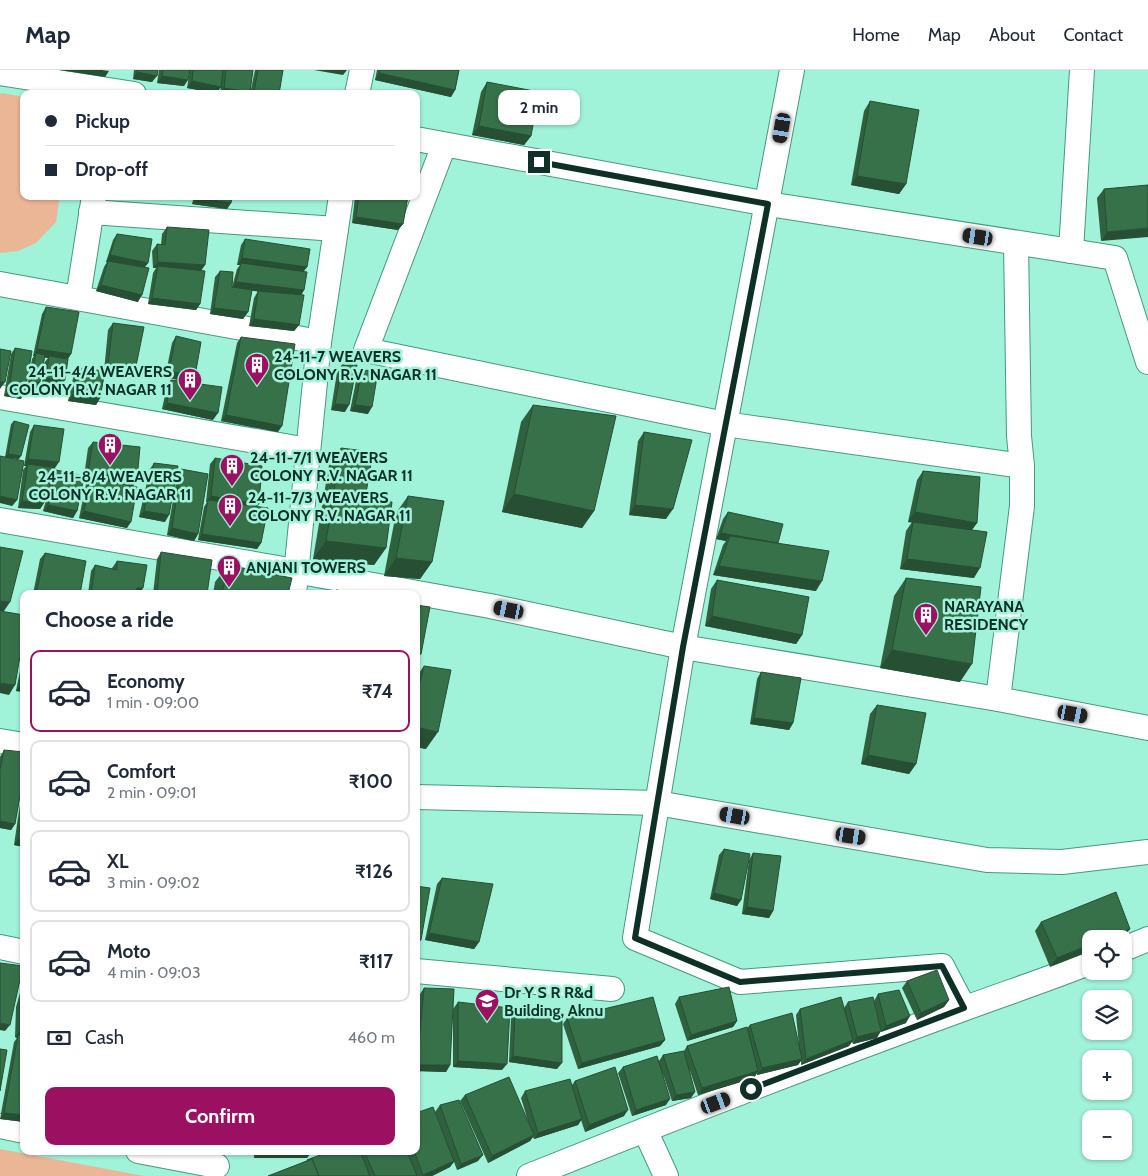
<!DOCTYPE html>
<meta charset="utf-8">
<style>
:root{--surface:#fff;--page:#f6f6f7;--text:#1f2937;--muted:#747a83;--line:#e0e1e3;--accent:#9b1061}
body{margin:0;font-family:Cabin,sans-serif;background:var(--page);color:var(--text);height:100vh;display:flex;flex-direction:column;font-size:19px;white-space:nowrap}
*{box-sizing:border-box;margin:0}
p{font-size:16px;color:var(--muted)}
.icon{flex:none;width:28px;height:28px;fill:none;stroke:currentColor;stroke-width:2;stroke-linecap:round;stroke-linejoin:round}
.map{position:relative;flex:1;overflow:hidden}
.drawer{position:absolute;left:20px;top:520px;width:400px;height:565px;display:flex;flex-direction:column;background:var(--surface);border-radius:10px;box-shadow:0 1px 4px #0004}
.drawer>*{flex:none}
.guide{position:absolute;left:20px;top:20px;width:400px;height:110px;border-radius:10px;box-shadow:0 1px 4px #0004;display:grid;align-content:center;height:110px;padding:0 25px;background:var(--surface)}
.fabs{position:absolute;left:1082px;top:860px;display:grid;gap:10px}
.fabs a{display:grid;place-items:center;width:50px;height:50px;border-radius:10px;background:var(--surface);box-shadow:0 1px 4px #0004;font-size:25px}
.end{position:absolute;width:22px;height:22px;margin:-11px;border:6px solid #0e3027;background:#fff;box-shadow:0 0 0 2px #fff}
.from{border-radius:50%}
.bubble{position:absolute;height:35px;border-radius:10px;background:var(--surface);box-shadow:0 1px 4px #0004;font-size:16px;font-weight:700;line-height:35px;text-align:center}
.car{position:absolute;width:15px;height:30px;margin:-15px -8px;border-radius:6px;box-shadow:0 0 4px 1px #0007;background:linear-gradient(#222 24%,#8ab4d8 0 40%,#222 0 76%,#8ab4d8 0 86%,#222 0)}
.guide b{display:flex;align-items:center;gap:18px;height:48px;font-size:19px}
.guide b+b{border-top:1px solid var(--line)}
.guide i{width:12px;height:12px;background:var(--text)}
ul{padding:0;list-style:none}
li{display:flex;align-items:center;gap:15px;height:82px;margin:0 10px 8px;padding:0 15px;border:2px solid var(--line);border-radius:10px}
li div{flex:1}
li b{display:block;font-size:19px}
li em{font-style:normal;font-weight:700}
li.selected{border-color:var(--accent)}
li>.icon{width:45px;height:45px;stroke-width:1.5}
h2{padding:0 25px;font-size:22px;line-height:60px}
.pay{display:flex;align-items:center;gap:12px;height:55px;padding:0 25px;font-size:19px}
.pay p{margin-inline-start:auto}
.cta{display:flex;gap:10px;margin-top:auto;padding:10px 25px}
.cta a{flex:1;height:58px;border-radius:10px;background:var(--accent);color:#fff;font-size:20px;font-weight:700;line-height:58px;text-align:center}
header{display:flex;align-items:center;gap:30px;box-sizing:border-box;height:70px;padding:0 25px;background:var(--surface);border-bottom:1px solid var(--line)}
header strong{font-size:24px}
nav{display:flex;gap:28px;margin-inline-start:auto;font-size:18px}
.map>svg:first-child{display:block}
.green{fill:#ebb696}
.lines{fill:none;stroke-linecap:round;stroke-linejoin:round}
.minor-casing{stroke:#479881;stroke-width:26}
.minor{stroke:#fff;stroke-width:24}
.wall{fill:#2f613f}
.shaded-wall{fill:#264f33}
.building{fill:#377149;stroke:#264f33}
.route{stroke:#0e3027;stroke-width:6}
.labels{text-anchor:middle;stroke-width:5;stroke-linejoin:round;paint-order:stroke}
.poi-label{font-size:16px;font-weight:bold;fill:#0e3027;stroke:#a0f2d8;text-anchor:start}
</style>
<header>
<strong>Map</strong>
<nav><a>Home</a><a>Map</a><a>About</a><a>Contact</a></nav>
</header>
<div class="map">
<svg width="1148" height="1106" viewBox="0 0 1148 1106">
<rect width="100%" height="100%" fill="#a0f2d8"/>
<!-- green -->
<g class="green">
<polygon points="2,23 24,27 24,126 60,126 56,152 36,173 18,181 0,183 0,24"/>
<polygon points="0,1079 144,1106 0,1106"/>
</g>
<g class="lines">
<defs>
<g id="minor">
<polyline points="792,0 683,577 635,868 740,912 942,896 964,938"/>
<polyline points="0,3 134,24"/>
<polyline points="357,24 362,0"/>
<polyline points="416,69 768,134 1071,181 1082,0"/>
<polyline points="444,75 366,280 725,354 1022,396"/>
<polyline points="91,142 336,159"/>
<polyline points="1071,181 1115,188 1148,292"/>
<polyline points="0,214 319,272"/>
<polyline points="78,228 94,126"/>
<polyline points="0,327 308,380"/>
<polyline points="0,450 295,501 490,536 683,577 998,629 1148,658"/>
<polyline points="294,524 319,272 341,126"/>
<polyline points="998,629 1022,436 1022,396 1019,366 1016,173"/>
<polyline points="0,671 24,675"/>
<polyline points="416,727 657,733 987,790 1062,792 1148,782"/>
<polyline points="0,877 24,882"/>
<polyline points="1124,879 1148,869"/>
<polyline points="416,901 612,919"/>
<polyline points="0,1056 24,1061"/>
<polyline points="645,1060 666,1106"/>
<polyline points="138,1081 217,1096"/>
<path d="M529 1106C673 1048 818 992 963 939 1006 923 1049 909 1091 892"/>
</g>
</defs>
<!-- minor casing -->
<use href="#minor" class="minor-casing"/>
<!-- minor -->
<use href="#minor" class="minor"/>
</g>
<!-- wall -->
<g class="wall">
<polygon points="134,0 158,0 152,12 133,9"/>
<polygon points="159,0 190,0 184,16 157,13"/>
<polygon points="190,0 253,0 249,24 220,24 221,12 221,17 216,23 187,18"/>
<polygon points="255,0 283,0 279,24 250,24"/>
<polygon points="377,0 459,0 455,20 451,27 375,10"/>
<polygon points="487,12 531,66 524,75 472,65 481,22"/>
<polygon points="870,31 906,114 899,124 851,115 864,41"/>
<polygon points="1148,115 1101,171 1097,128 1104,119"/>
<polygon points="194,126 232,126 231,133 227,139 192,134"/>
<polygon points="355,126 408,126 403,154 398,160 352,153"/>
<polygon points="167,157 205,195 201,201 200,234 196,240 148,234 153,203 156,198 153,198 152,181 157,174 161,175 162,164"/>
<polygon points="117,164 148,193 145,197 138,232 96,221 104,197 107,192 106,192 113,170"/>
<polygon points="245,169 307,197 304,201 304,220 301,225 299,255 294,261 249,256 254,228 258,221 252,221 248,242 243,249 210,244 215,207 220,201 232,217 237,199 240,195 237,195 241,175"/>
<polygon points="46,237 71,284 68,289 60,317 42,314 44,293 48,288 44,287 36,319 27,318 32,289 34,286 33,286 42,244"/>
<polygon points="113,253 136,296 131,303 105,301 100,328 96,335 68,331 74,304 78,298 104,301 108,260"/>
<polygon points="176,266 195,306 190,312 213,350 162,339 167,316 171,310 190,312 165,307 172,273"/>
<polygon points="241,267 278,362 221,351 237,273"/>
<polygon points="15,278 21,329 4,326 11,284"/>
<polygon points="342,295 345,342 331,340 337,302"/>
<polygon points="362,300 368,344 350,341 357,306"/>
<polygon points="533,335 594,441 582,458 502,442 521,352"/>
<polygon points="14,351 19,389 11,388 17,430 12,436 5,387 11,354"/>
<polygon points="34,355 55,398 53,405 56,400 84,406 88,378 93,372 133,417 127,458 79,448 86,414 89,409 84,408 77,441 73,448 43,441 51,412 44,433 40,439 18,438 23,400 26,396 24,396 30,362"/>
<polygon points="644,362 666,449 629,445 638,371"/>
<polygon points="341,378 365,429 386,478 374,495 313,489 329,395"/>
<polygon points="215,388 257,437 261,473 257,479 198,470 204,437 207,432 206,432 210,394"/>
<polygon points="154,393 165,452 139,447 150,399"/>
<polygon points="181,399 198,464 194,471 167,465 177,406"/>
<polygon points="923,401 977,453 972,460 974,508 900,499 906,461 912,452 908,452 917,410"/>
<polygon points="408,426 432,492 420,509 384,506 396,443"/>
<polygon points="728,442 778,473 816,521 713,505 723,475 726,471 716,469 723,449"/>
<polygon points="161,482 207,524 153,524 157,489"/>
<polygon points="45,483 80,524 33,524 40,489"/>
<polygon points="117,491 139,524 88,524 91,501 95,495 112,499 112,498"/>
<polygon points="228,495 288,524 213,524 215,512"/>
<polygon points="906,508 960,612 880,598 894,526"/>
<polygon points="717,510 802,565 796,574 705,556 711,519"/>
<polygon points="24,580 24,622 16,621"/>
<polygon points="424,596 426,679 416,677 416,607"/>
<polygon points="761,602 793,653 789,660 750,654 757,609"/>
<polygon points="877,635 916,694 909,704 861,694 870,644"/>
<polygon points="4,680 15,754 11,760 0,758 0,687"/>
<polygon points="24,707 24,777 14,775"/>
<polygon points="724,779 741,830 737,836 710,829 719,785"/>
<polygon points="753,783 773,841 769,848 742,844 749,790"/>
<polygon points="442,808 479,872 474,879 425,870 437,814"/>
<polygon points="1041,852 1123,868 1091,869 1050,897 1035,861"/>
<polygon points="24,909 24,1052 0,1049 14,972 17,968 15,967 16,937"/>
<polygon points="907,911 949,930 944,937 917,950 902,918"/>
<polygon points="424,918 450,995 446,1002 416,1001 416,964 420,924"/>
<polygon points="878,924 906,953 881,962 874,931"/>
<polygon points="679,927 737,951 733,957 687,971 675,934"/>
<polygon points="458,932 502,1000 453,997 453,939"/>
<polygon points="848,932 877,968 853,974 852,972 849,976 801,995 801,991 798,995 757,1005 757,1003 754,1008 698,1025 690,1001 691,1028 672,1031 663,1004 666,1035 632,1046 618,1003 623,997 659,991 663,985 684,981 687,976 747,958 750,955 799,976 796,945 800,939 844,938"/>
<polygon points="515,941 557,999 509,992 511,947"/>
<polygon points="567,948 665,970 660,976 578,999 563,954"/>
<polygon points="575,1011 624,1046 585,1062 581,1050 578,1055 534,1069 533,1067 530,1071 488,1093 460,1031 465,1025 528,1051 521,1028 525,1021 572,1015"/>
<polygon points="440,1035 478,1091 457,1100 454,1092 450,1097 432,1106 268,1106 306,1091 307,1090 331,1081 416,1081 441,1058 435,1042"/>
<polygon points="254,1081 311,1081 307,1088 254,1088"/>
</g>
<!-- shaded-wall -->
<g class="shaded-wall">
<polygon points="59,0 102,0 109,1 105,7"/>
<polygon points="314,0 347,0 343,5"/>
<polygon points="137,2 157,6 152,12 133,9"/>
<polygon points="379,3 455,20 451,27 375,10"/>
<polygon points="162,6 188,10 184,16 157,13"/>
<polygon points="192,11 221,17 216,23 187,18"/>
<polygon points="224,18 250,22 249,24 220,24"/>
<polygon points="254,21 271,24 251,24"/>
<polygon points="479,56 531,66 524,75 472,65"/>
<polygon points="857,106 906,114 899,124 851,115"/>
<polygon points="197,128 231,133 227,139 192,134"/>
<polygon points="356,147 403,154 398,160 352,153"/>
<polygon points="1148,158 1148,167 1101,171 1107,162"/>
<polygon points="110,185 148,193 143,199 106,192"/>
<polygon points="242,188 307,197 302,203 241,193 240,195 237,195"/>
<polygon points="158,192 205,195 200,201 158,196 156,198 153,198"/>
<polygon points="236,212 304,220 300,227 232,218"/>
<polygon points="101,215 142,225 138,232 96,221"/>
<polygon points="152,228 200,234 196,240 148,234"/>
<polygon points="214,238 248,242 243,249 210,244"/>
<polygon points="254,249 299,255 294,261 249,256"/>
<polygon points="37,279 71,284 66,291 49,286 48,288 36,286 36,283 34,286 33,286"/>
<polygon points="108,295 136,296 131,303 104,301"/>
<polygon points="169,301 195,306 190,313 165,307"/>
<polygon points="46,308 65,310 60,317 42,314"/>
<polygon points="0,312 5,312 0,319"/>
<polygon points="31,312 40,312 36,319 27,318"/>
<polygon points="9,320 25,322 21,329 4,326"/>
<polygon points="73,324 100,328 96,335 68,331"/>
<polygon points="167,333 218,343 213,350 162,339"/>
<polygon points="335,334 349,335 345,342 331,340"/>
<polygon points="355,335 372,337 368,344 350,341"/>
<polygon points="226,345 282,356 278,362 221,351"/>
<polygon points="8,384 21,386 19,389 5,387"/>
<polygon points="28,389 59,392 55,398 28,394 26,396 24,396"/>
<polygon points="88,402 137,410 133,417 90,408 89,409 83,408"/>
<polygon points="514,424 594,441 582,458 502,442"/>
<polygon points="0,426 17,430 12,436 0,433"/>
<polygon points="211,426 259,434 254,440 208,430 207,432 206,432"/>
<polygon points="22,431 44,433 40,439 18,438"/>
<polygon points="48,435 77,441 73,448 43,441"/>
<polygon points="635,435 673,439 666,449 629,445"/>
<polygon points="84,441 131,452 127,458 79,448"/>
<polygon points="144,441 169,445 165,452 139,447"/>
<polygon points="915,442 977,453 970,462 908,452"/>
<polygon points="172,458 198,464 194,471 167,465"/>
<polygon points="721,463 778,473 730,466 726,471 716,469"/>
<polygon points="202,464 261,473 257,479 198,470"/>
<polygon points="326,471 386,478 374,495 313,489"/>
<polygon points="396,488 432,492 420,509 384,506"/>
<polygon points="907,489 980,498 974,508 900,499"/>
<polygon points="719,496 822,511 816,521 713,505"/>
<polygon points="137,518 143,518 139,524 133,524"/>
<polygon points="0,531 10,532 4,541 0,541"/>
<polygon points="712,546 802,565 796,574 705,556"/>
<polygon points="892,580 972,594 960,612 880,598"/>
<polygon points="416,583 421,584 416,591"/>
<polygon points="0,613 15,615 9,625 0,623"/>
<polygon points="20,614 24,615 24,622 16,621"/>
<polygon points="754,648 793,653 789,660 750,654"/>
<polygon points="416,657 438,662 426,679 416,677"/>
<polygon points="868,685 916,694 909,704 861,694"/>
<polygon points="0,751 15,754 11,760 0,758"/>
<polygon points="18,769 24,770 24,777 14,775"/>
<polygon points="714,823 741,830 737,836 710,829"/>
<polygon points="747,837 773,841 769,848 742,844"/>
<polygon points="1130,859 1122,869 1105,869"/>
<polygon points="429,863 479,872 474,879 425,870"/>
<polygon points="416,869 421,870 416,876"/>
<polygon points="1091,874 1091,881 1050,897 1057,888"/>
<polygon points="949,930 944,937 917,950 921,943"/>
<polygon points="910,946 906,953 881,962 886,956"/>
<polygon points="737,951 733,957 687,971 691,965"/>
<polygon points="0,953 10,955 5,961 0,960"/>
<polygon points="20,961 24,962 24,969 18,965 17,968 15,967"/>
<polygon points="881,961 877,968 853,974 857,967"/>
<polygon points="665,970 660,976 578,999 582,993"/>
<polygon points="853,970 849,976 801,995 806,989"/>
<polygon points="513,986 562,993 557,999 509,992"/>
<polygon points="802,989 798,995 757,1005 762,998"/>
<polygon points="458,991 507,994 502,1000 453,997"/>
<polygon points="417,995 450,995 446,1002 416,1001 416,996"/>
<polygon points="758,1001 754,1008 698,1025 702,1018"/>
<polygon points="695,1022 691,1028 672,1031 676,1025"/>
<polygon points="670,1029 666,1035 632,1046 636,1040"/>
<polygon points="628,1040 624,1046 585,1062 589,1055"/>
<polygon points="4,1043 24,1045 24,1052 0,1049"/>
<polygon points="582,1049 578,1055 534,1069 538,1063"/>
<polygon points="534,1065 530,1071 488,1093 492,1086"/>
<polygon points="259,1082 311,1082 307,1088 254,1088"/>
<polygon points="483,1085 478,1091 457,1100 461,1094"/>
<polygon points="454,1091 450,1097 432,1106 423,1106"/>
</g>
<!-- building -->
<g class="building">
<polygon points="138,0 158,0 157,6 137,2"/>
<polygon points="163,0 190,0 188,10 162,6"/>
<polygon points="193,0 223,0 221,17 192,11"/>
<polygon points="226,0 253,0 250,22 224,18"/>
<polygon points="258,0 283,0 279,24 271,24 254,21"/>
<polygon points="380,0 459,0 455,20 379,3"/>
<polygon points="487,12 539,22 531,66 479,56"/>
<polygon points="870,31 919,40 906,114 857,106"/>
<polygon points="1148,115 1148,158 1107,162 1104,119"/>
<polygon points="197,126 232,126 231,133 197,128"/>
<polygon points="359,126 408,126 403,154 356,147"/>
<polygon points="167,157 209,160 205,195 158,192 157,174 165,175"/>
<polygon points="117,164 152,169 148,193 110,185"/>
<polygon points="245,169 310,179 307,197 242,188"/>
<polygon points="108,191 149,198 142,225 101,215"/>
<polygon points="241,193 307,202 304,220 236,212"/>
<polygon points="158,196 205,201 200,234 152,228"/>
<polygon points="220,201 233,202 232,217 252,220 248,242 214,238"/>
<polygon points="258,221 304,225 299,255 254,249"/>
<polygon points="46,237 79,242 71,284 37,279"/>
<polygon points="113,253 144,257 136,296 108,295"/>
<polygon points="176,266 201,272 195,306 169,301"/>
<polygon points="241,267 295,274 282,356 226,345"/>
<polygon points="15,278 32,281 25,322 9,320"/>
<polygon points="0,279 11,281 5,312 0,312"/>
<polygon points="36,283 45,285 40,312 31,312"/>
<polygon points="49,286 68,289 65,310 46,308"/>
<polygon points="342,295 357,295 349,335 335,334"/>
<polygon points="78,298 105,301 100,328 73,324"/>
<polygon points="362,300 378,301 372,337 355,335"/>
<polygon points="171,310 222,317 218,343 167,333"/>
<polygon points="533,335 616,346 594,441 514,424"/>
<polygon points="14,351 29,355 21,386 8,384"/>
<polygon points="34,355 64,359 59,392 28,389"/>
<polygon points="644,362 692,370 673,439 635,435"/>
<polygon points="93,372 140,377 137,410 88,402"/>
<polygon points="341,378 373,382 365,429 392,432 386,478 326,471"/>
<polygon points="0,386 24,391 17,430 0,426"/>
<polygon points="215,388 262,396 259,434 211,426"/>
<polygon points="154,393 178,396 169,445 144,441"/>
<polygon points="28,394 55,398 44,433 22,431"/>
<polygon points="181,399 208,404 198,464 172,458"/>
<polygon points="56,400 84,406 77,441 48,435"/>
<polygon points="923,401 980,407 977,453 915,442"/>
<polygon points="90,408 137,417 131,452 84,441"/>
<polygon points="408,426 444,431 432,492 396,488"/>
<polygon points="208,430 268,438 261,473 202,464"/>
<polygon points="728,442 783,454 778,473 721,463"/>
<polygon points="913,452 987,462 980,498 907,489"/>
<polygon points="730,466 829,481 822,511 719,496"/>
<polygon points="0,477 23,481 10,532 0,531"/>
<polygon points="161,482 212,490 207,524 157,524"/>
<polygon points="45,483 86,491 80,524 36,524"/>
<polygon points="117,491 147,495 143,518 137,518 136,524 91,524 95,495 117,500"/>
<polygon points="228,495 292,508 288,524 222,524"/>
<polygon points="906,508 981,517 972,594 892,580"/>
<polygon points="717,510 809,527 802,565 712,546"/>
<polygon points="336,520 364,524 335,524"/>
<polygon points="416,535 430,537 421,584 416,583"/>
<polygon points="0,541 24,545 24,563 15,615 0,613"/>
<polygon points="424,596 451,600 438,662 416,657 416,628"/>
<polygon points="24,597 24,615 20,614"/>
<polygon points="761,602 801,608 793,653 754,648"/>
<polygon points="877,635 926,643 916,694 868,685"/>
<polygon points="4,680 24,682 24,703 15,754 0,751 0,700"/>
<polygon points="24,732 24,770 18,769"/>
<polygon points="724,779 750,784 741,830 714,823"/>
<polygon points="753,783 781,786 773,841 747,837"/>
<polygon points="442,808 493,814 479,872 429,863"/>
<polygon points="416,816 430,818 421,870 416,869"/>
<polygon points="1116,822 1130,859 1105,869 1091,869 1091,874 1057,888 1041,852"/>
<polygon points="0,893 23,896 10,955 0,953"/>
<polygon points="937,900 949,930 921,943 907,911"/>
<polygon points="729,917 737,951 691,965 679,927"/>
<polygon points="424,918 454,919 450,995 417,995"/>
<polygon points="24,919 24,962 20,961 20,931"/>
<polygon points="899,920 910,946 886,956 878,924"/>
<polygon points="653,927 665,970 582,993 567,948"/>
<polygon points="841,927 853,970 806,989 800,939"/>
<polygon points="873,927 881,961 857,967 848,932"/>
<polygon points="458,932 510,938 507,994 458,991"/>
<polygon points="515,941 562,946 562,993 513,986"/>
<polygon points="792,943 802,989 762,998 750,955"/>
<polygon points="747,957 758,1001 702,1018 687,976"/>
<polygon points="18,965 24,967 24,1045 4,1043"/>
<polygon points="0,979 7,980 0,1021"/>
<polygon points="684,981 695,1022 676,1025 663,985"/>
<polygon points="657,986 670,1029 636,1040 623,997"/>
<polygon points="615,997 628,1040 589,1055 575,1011"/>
<polygon points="509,1007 534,1065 492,1086 465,1025"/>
<polygon points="570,1009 582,1049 538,1063 525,1021"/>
<polygon points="459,1030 483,1085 461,1094 440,1035"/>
<polygon points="433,1037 454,1091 423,1105 414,1081 416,1081 416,1043"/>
<polygon points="259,1081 311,1081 311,1082"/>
<polygon points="331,1081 360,1081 370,1106 319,1106 312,1089 308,1091 307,1090"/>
<polygon points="364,1081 407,1081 417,1106 375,1106"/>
<polygon points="312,1089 319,1106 268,1106"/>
</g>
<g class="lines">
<!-- route -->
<polyline class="route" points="539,92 768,134 683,577 635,868 740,912 942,896 964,938 751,1019"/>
</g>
<!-- icons -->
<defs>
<symbol id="building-pin" viewBox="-11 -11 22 30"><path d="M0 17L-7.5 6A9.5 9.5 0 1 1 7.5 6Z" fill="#9b1061" stroke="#a0f2d8"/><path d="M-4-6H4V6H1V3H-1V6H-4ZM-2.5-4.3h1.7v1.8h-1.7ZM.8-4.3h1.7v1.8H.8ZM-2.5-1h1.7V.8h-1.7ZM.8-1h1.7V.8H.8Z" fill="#fff"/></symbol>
<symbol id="university-pin" viewBox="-11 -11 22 30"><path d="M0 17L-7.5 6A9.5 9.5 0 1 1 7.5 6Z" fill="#9b1061" stroke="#a0f2d8"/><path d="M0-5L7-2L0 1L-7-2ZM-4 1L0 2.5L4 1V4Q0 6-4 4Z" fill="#fff"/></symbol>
</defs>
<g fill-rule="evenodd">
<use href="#building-pin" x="243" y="281" width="28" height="38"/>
<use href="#building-pin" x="176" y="296" width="28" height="38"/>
<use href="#building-pin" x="96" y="361" width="28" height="38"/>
<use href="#building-pin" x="218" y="382" width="28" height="38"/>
<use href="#building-pin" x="216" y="422" width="28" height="38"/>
<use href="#building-pin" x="215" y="483" width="28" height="38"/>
<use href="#building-pin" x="912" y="531" width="28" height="38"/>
<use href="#university-pin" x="473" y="917" width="28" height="38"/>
</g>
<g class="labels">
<!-- poi labels -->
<g class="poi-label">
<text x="274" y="292">24-11-7 WEAVERS<tspan x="274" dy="18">COLONY R.V. NAGAR 11</tspan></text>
<text x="172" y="307" text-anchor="end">24-11-4/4 WEAVERS<tspan x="172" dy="18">COLONY R.V. NAGAR 11</tspan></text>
<text x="250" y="393">24-11-7/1 WEAVERS<tspan x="250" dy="18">COLONY R.V. NAGAR 11</tspan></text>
<text x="110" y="412" text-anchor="middle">24-11-8/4 WEAVERS<tspan x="110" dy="18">COLONY R.V. NAGAR 11</tspan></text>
<text x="248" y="433">24-11-7/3 WEAVERS<tspan x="248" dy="18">COLONY R.V. NAGAR 11</tspan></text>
<text x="246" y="503">ANJANI TOWERS</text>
<text x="944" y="542">NARAYANA<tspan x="944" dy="18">RESIDENCY</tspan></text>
<text x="504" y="928">Dr Y S R R&amp;d<tspan x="504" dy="18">Building, Aknu</tspan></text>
</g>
</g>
</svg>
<div class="fabs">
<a><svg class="icon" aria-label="locate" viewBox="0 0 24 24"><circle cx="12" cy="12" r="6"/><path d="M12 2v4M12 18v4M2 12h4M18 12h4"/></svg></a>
<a><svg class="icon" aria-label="layers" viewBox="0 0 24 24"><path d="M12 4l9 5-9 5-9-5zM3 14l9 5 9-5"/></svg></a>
<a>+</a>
<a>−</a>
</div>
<i class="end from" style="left:751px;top:1019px"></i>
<i class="end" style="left:539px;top:92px"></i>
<div class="bubble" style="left:498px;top:20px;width:82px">2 min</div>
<i class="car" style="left:782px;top:58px;rotate:190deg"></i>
<i class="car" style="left:978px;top:167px;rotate:279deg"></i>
<i class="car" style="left:509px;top:540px;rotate:282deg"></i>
<i class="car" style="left:1073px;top:644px;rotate:101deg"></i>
<i class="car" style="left:735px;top:746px;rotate:280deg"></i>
<i class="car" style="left:851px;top:766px;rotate:99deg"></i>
<i class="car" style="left:716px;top:1033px;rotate:69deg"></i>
<div class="guide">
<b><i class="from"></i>Pickup</b>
<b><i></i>Drop-off</b>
</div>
<section class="drawer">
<h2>Choose a ride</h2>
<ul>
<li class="selected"><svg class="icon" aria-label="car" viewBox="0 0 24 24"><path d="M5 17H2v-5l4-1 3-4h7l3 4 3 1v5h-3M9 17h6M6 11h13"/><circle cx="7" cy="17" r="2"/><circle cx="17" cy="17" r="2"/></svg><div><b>Economy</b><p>1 min · 09:00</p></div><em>₹74</em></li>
<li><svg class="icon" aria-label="car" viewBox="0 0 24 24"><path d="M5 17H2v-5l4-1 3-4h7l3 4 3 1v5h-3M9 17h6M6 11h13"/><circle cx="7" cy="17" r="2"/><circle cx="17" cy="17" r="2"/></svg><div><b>Comfort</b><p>2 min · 09:01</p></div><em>₹100</em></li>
<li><svg class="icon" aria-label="car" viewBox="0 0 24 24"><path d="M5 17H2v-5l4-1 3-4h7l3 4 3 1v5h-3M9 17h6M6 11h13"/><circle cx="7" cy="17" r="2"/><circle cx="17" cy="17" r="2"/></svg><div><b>XL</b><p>3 min · 09:02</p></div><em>₹126</em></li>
<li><svg class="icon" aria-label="car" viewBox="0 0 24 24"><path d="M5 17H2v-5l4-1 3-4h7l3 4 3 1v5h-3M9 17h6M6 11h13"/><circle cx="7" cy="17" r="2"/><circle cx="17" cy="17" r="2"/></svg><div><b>Moto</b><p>4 min · 09:03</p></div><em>₹117</em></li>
</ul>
<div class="pay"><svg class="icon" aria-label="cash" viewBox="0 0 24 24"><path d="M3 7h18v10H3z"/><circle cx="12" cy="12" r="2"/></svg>Cash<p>460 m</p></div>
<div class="cta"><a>Confirm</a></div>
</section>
</div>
